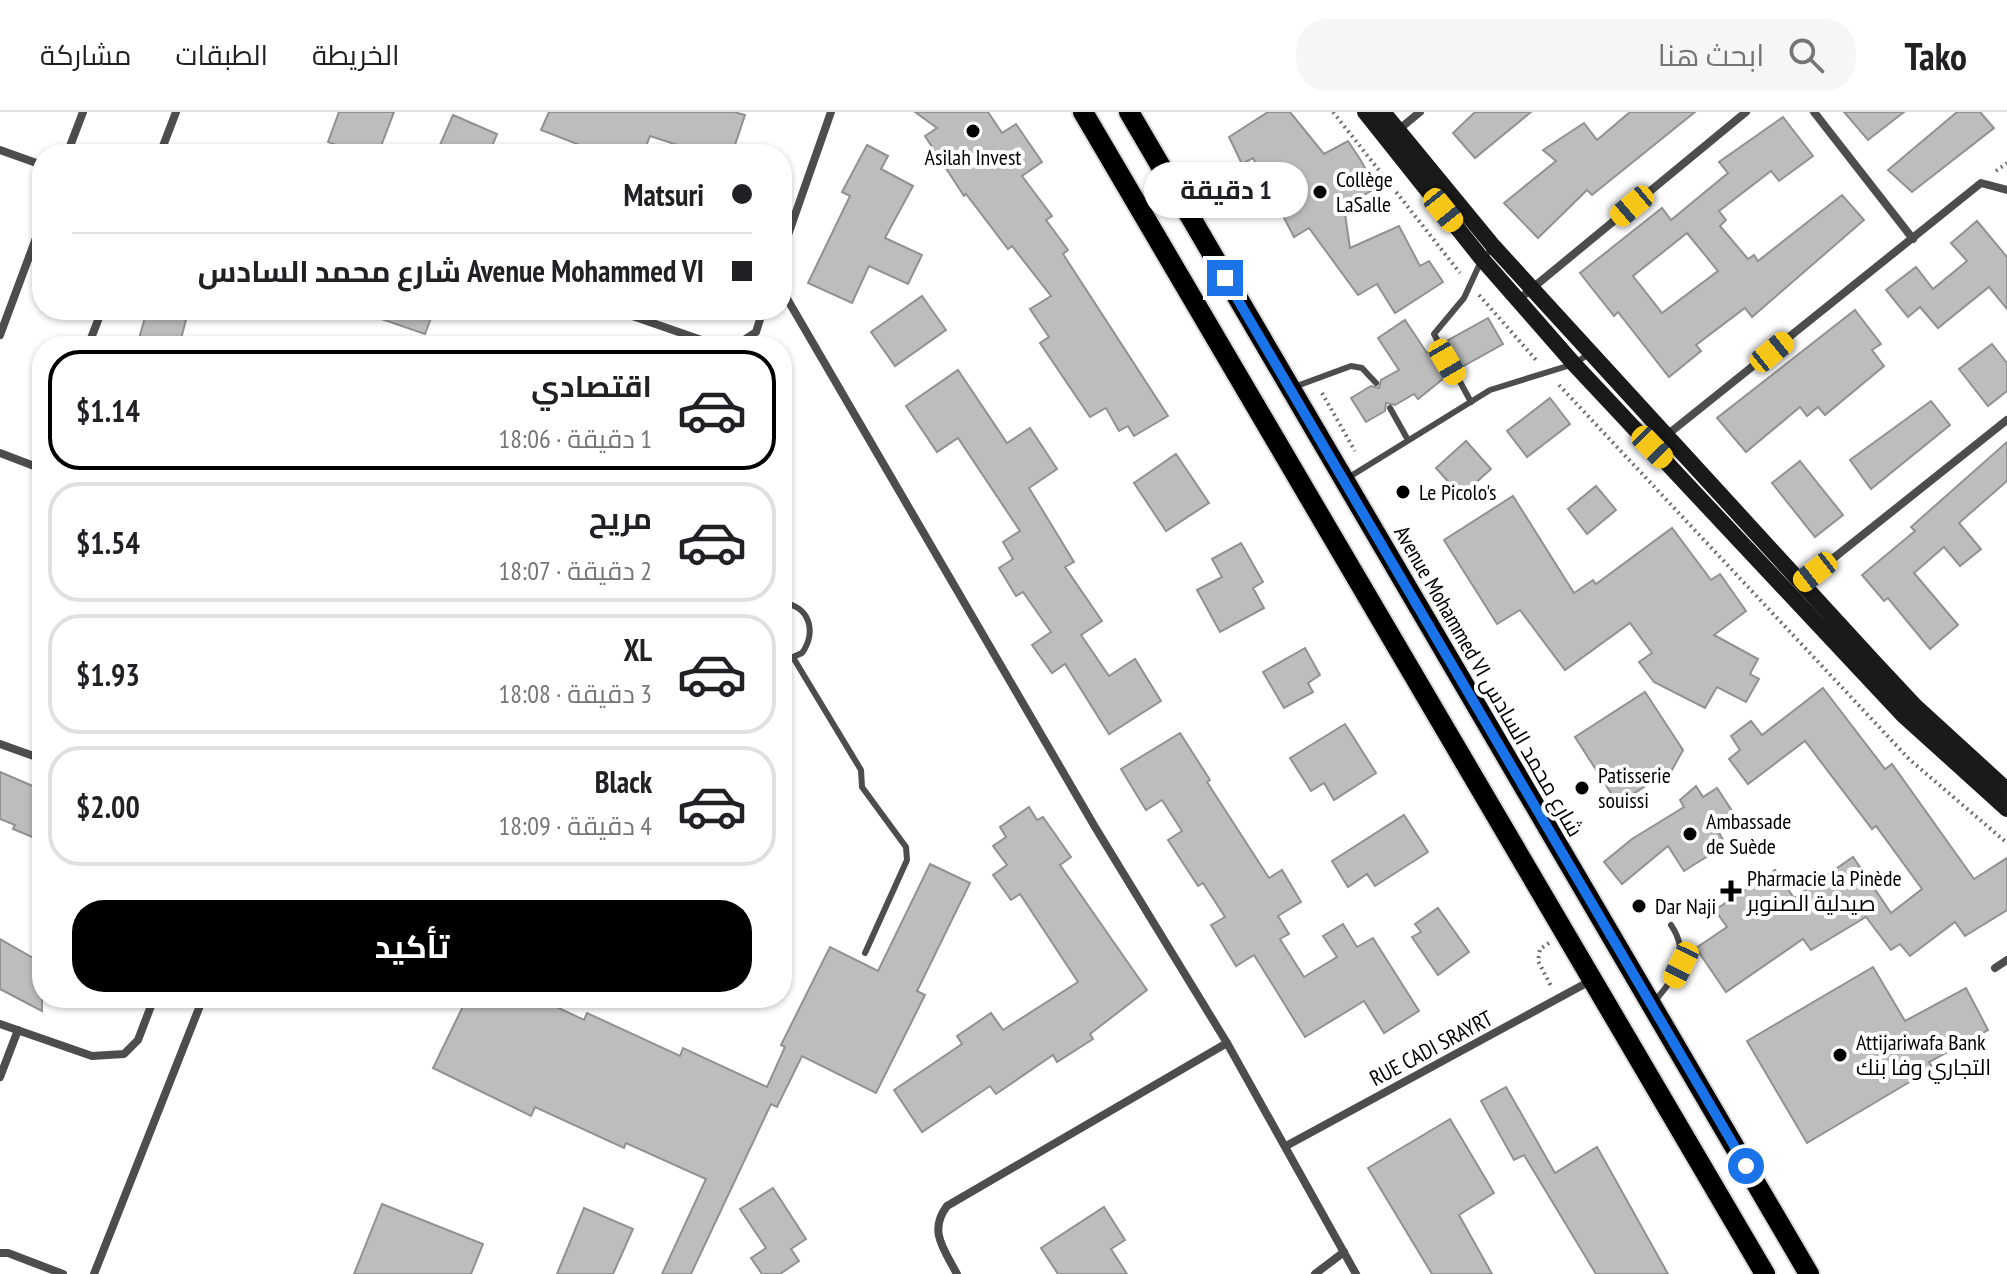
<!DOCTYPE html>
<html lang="ar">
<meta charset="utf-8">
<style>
:root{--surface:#fff;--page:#f6f6f6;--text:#202124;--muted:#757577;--line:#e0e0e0;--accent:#000}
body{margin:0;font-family:"PT Sans Narrow",Cairo,sans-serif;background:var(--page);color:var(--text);direction:rtl;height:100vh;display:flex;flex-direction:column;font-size:30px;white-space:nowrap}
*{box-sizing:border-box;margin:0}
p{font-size:26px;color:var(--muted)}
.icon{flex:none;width:44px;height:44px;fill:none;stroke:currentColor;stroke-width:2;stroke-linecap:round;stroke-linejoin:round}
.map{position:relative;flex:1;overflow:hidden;direction:ltr}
.details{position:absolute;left:32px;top:224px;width:760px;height:672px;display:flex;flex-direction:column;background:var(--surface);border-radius:32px;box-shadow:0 2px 6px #0004;direction:rtl}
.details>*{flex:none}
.guide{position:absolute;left:32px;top:32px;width:760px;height:176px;border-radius:32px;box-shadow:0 2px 6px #0004;direction:rtl;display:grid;align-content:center;height:176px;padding:0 40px;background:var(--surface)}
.end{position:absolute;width:36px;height:36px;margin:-18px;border:10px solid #1a73e8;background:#fff;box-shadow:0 0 0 4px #fff}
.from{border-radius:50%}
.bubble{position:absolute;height:56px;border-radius:28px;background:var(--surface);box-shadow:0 2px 6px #0004;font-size:26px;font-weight:700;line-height:56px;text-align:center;direction:rtl}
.car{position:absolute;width:24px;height:48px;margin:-24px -12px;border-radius:10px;box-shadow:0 0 6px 2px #0007;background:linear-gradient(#f5c518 24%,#345 0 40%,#f5c518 0 76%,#345 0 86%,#f5c518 0)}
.guide b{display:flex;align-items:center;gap:28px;height:76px;font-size:30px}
.guide b+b{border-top:2px solid var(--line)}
.guide i{width:20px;height:20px;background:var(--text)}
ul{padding:14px 0 0;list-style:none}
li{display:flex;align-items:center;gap:24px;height:120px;margin:0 16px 12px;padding:0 24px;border:4px solid var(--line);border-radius:32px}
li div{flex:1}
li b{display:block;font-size:30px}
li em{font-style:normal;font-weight:700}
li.active{border-color:var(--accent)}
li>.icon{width:72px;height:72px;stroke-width:1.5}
.button{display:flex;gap:16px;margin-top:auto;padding:16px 40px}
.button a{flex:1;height:92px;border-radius:32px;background:var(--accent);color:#fff;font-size:32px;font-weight:700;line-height:92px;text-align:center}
header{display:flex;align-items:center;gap:48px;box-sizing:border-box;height:112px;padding:0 40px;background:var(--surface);border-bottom:2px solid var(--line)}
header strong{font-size:38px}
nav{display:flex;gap:44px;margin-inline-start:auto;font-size:28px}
.search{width:560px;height:72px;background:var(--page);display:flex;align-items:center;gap:20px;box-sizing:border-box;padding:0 28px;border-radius:32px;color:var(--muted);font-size:30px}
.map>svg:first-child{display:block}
.building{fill:#bdbdbd;stroke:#919191;stroke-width:2;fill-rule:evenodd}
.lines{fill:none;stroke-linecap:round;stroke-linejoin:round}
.primary-casing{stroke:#dbdbdb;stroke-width:24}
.path{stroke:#6f6f6f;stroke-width:4;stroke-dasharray:2 4;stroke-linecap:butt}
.service{stroke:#4d4d4d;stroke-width:6}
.minor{stroke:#4d4d4d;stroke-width:8}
.secondary{stroke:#1a1a1a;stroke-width:16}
.primary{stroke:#000;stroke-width:20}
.route{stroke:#1a73e8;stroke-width:10}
.poi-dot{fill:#000;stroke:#fff;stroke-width:3}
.labels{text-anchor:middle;stroke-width:8;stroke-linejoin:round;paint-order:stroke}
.poi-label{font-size:22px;fill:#000;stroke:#fff;text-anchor:start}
.street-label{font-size:22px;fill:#000;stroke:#fff}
</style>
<header>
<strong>Tako</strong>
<div class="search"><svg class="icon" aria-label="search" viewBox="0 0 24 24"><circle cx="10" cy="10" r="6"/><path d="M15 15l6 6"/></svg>ابحث هنا</div>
<nav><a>الخريطة</a><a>الطبقات</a><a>مشاركة</a></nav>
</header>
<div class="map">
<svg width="2007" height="1162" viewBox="0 0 2007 1162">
<rect width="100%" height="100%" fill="#fff"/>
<!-- building -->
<g class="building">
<polygon points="339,0 394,0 378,42 361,42 328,30"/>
<polygon points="549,0 734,0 745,3 732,42 705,42 650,24 643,42 603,42 541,18"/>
<polygon points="915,0 988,0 1002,21 1016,12 1042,50 1022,64 1052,104 1046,108 1068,138 1063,142 1168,304 1134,324 1128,314 1119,319 1106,296 1090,305 1040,231 1049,225 1030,197 1051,184 1012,134 1008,137 966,82 964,84 925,24 937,16"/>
<polygon points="1268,0 1290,0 1324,42 1348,29 1360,47 1376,76 1344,95 1350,136 1399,114 1420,154 1429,149 1443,170 1395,201 1377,172 1358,183 1309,116 1294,125 1253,46 1242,52 1229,25"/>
<polygon points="1475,0 1531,0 1475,46 1453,21"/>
<polygon points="1630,0 1695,0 1592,83 1587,78 1538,126 1504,91 1556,49 1543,38 1584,11 1597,28"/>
<polygon points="1844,0 1904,0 1868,28"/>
<polygon points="1957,0 1980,0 1994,16 1912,80 1888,58"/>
<polygon points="453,3 497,22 489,42 436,42"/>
<path d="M1783 5 1813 44 1779 69 1771 59 1719 99 1726 108 1720 114 1748 147 1754 143 1758 149 1842 83 1864 108 1752 205 1745 196 1696 233 1701 239 1669 265 1618 200 1614 204 1580 161 1662 96 1671 108 1728 61 1719 50ZM1687 121 1718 159 1662 201 1633 164Z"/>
<polygon points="867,33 888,44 881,57 913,74 885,126 922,143 908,172 869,154 852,191 808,171 850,84 842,80"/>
<polygon points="1977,109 2007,145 2007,197 1989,175 1938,216 1920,195 1908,205 1886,178 1916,155 1933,177 1967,149 1951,131"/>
<polygon points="922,184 946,218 895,254 871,220"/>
<polygon points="147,198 166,198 165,202 186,208 179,234 137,234"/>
<polygon points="364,198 434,198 425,222 364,201"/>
<polygon points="1855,198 1881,232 1872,238 1884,254 1825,303 1818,295 1807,304 1800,295 1746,340 1717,306"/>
<polygon points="1488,206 1503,232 1460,256 1445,230"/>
<polygon points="1405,208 1427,241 1435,236 1449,262 1418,287 1414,282 1395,293 1386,291 1385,299 1366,310 1351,286 1371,274 1379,276 1381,268 1399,258 1378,226"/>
<polygon points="1992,232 2007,251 2007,279 1988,294 1959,257"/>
<polygon points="958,258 1007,331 1030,316 1057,357 1029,376 1074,450 1065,455 1102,509 1081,523 1109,564 1135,547 1161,589 1109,622 1065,552 1052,561 1032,533 1051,520 1023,480 1016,484 999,456 1013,447 1003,430 1020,419 958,326 937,340 906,294"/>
<polygon points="1550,286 1570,312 1527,345 1507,319"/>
<polygon points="1931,289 1950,313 1871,377 1850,348"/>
<polygon points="1466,329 1491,357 1461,384 1436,356"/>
<polygon points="2007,330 2007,369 1959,411 1981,437 1960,454 1944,435 1914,461 1958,513 1930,537 1888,486 1884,489 1862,463 1915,419 1911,415"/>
<polygon points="1176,342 1209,391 1166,419 1134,371"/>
<polygon points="1800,349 1843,403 1815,425 1772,371"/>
<polygon points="1596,374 1616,398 1587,422 1568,397"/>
<polygon points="1513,384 1574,481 1593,468 1596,472 1672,416 1711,468 1720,462 1746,499 1714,523 1758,547 1750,562 1759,567 1746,590 1717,575 1705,596 1654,570 1639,550 1652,541 1630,511 1565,558 1520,498 1497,512 1444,428"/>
<polygon points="1241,431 1263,470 1253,476 1264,496 1220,520 1197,478 1222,465 1212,447"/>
<polygon points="1305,536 1320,563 1308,571 1313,580 1284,596 1263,560"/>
<polygon points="1823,576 1885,657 1892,652 1974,767 2007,746 2007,798 1965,824 1955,810 1910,844 1900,832 1891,838 1866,805 1811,838 1803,827 1726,880 1696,836 1727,815 1715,798 1775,758 1794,786 1853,745 1891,801 1922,777 1876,714 1872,717 1805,629 1748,672 1729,647 1740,638 1731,624 1751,609 1762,623"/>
<polygon points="1645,580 1683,638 1667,667 1664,662 1618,692 1575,625"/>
<polygon points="1345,612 1376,661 1334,688 1324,671 1311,679 1290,646"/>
<polygon points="1180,621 1210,668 1207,670 1269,766 1282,758 1301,790 1278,804 1289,822 1280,827 1304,865 1337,845 1323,824 1343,812 1357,835 1373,826 1419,899 1384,921 1364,889 1305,925 1254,843 1236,854 1211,813 1225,805 1203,771 1198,774 1168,728 1182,719 1162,688 1146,698 1121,657"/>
<polygon points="0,660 42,678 42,729 13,717 15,713 0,707"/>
<polygon points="1696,674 1703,685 1717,676 1736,705 1717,717 1723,728 1713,734 1716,739 1684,759 1668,734 1622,772 1604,750 1632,727 1684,695 1680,688"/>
<polygon points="1029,695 1037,708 1043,705 1071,745 1060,753 1147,878 1090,922 1093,927 1057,950 1053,943 996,982 990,974 922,1020 894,978 962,932 957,924 991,901 1003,918 1078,870 1020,782 1011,788 993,763 1007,753 993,734 1006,725 1000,715"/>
<polygon points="1404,703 1428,740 1375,774 1367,762 1348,775 1332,749"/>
<polygon points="930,752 970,771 917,879 925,883 876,981 802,944 777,995 771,992 691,1162 662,1162 706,1067 626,1031 624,1036 535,995 531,1004 433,956 467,886 538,886 584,908 587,901 680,944 683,936 767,975 785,935 781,933 830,835 878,859"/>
<polygon points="1438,796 1469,840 1438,863 1412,825 1421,820 1415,812"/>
<polygon points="0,827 42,851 42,899 0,877"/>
<polygon points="1873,855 1905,909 1966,876 1988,918 1929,950 1933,956 1807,1031 1747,929"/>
<polygon points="1506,975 1555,1061 1597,1035 1668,1162 1596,1162 1524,1043 1514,1048 1481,989"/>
<polygon points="1450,1007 1494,1081 1459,1103 1492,1162 1432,1162 1368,1056"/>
<polygon points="773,1076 806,1127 791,1137 799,1149 780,1162 762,1162 751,1146 766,1136 740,1097"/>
<polygon points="382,1092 483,1132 471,1162 354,1162"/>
<polygon points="1104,1095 1125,1128 1111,1137 1127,1162 1058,1162 1041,1136"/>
<polygon points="584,1096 633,1117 613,1162 557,1162"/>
</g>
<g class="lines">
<defs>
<g id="primary">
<polyline points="1083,0 1765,1162"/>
<polyline points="1129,0 1809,1162"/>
</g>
</defs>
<!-- primary casing -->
<use href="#primary" class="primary-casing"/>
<!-- path -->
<g class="path">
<polyline points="1333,0 1460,161"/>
<polyline points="1996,59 2007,51"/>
<polyline points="1479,183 1537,249"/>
<polyline points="1559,273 1909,647 2007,731"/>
<polyline points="1322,281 1355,339"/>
<polyline points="1549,831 1540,837 1538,849 1551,874"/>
</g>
<!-- service -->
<g class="service">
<polyline points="1294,275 1351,254 1362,256 1376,271"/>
<polyline points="1471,290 1434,222 1464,186 1482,147 1494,135"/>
<polyline points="1390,296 1408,328"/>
<polyline points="1346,367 1490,278 1574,252 1590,241"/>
<path d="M782 491C810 493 817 521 802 541L782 550"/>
<polyline points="794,547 861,658 862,675 906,735 907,748 865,841"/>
<path d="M1654 890C1675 865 1692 844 1671 813"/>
</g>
<!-- minor -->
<g class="minor">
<polyline points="1814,0 1913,127"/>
<polyline points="1397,19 1420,0"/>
<polyline points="0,38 42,53"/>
<polyline points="67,42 83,0"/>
<polyline points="160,42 176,0"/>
<polyline points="782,140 831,0"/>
<polyline points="782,178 1095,715 1227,931 1356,1162"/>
<polyline points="1518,188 1746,0"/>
<polyline points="615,198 719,234"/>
<polyline points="0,223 42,110"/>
<polyline points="88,234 102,198"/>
<polyline points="735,234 756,220 763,198"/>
<polyline points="1652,335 1981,71 2007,78"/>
<polyline points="0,341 42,357"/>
<polyline points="1801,472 2007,308"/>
<polyline points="0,632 42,647"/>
<polyline points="1995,856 2007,848"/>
<polyline points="0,912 92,944 124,942 138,928 154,886"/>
<polyline points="0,965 18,918"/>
<polyline points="1286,1034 1592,868"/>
<polyline points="0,1141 8,1141 63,1162"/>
<polyline points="94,1162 203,886"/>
<path d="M957 1162C944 1137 928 1119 947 1094L1227 931"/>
<polyline points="1315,1162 1344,1140"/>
</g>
<!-- secondary -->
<g class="secondary">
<polyline points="1365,0 1482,147 1574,252 1903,603 2007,697"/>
<polyline points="1383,0 1494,135 1872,548 1915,594 2007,678"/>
</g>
<!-- primary -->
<use href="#primary" class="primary"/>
</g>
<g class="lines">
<!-- route -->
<polyline class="route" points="1225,166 1746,1054"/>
</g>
<!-- markers -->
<g class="poi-dot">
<circle cx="973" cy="19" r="8"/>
<circle cx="1320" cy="80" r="8"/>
<circle cx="1403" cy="380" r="8"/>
<circle cx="1582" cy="676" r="8"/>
<circle cx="1690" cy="722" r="8"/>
<path d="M1727 767h8v8h8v8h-8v8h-8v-8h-8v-8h8z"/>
<circle cx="1639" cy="794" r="8"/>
<circle cx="1840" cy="943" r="8"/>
</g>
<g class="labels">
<!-- poi labels -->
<g class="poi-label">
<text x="973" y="53" text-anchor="middle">Asilah Invest</text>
<text x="1336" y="75">Collège<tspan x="1336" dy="25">LaSalle</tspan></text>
<text x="1419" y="388">Le Picolo's</text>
<text x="1598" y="671">Patisserie<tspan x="1598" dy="25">souissi</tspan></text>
<text x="1706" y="717">Ambassade<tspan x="1706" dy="25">de Suède</tspan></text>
<text x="1747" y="774">Pharmacie la Pinède<tspan x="1747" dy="25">صيدلية الصنوبر</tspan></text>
<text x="1655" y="802">Dar Naji</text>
<text x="1856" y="938">Attijariwafa Bank<tspan x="1856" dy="25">التجاري وفا بنك</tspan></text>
</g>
<!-- street labels -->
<g class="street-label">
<text transform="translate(1489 569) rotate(60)" y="8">Avenue Mohammed VI شارع محمد السادس</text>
<text transform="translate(1431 936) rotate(-28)" y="8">RUE CADI SRAYRT</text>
</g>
</g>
</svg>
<i class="end from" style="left:1746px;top:1054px"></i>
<i class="end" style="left:1225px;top:166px"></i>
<div class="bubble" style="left:1144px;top:50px;width:164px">1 دقيقة</div>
<i class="car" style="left:1632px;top:94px;rotate:230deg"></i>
<i class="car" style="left:1443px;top:98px;rotate:141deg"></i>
<i class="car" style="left:1772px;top:240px;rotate:51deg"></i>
<i class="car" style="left:1447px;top:250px;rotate:150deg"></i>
<i class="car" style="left:1652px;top:335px;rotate:136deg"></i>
<i class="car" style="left:1815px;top:460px;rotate:232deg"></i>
<i class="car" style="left:1681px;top:853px;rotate:206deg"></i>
<div class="guide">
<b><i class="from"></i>Matsuri</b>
<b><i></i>Avenue Mohammed VI شارع محمد السادس</b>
</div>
<section class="details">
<ul>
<li class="active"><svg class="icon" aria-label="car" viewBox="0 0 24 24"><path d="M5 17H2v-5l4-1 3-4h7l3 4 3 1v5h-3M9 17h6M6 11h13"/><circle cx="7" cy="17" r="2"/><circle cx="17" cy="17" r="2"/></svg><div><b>اقتصادي</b><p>1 دقيقة · 18:06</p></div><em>$1.14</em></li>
<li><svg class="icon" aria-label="car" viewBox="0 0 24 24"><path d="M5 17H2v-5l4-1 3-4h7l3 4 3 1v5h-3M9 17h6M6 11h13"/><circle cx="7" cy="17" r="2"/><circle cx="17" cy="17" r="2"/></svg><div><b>مريح</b><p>2 دقيقة · 18:07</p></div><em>$1.54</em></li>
<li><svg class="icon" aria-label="car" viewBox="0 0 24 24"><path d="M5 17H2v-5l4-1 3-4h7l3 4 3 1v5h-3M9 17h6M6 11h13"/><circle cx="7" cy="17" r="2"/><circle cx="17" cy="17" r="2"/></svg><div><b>XL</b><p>3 دقيقة · 18:08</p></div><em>$1.93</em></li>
<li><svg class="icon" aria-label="car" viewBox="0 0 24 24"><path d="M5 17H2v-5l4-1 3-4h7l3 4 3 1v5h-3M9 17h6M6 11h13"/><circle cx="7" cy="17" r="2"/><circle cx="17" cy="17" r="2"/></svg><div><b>Black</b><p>4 دقيقة · 18:09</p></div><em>$2.00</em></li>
</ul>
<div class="button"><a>تأكيد</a></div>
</section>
</div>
